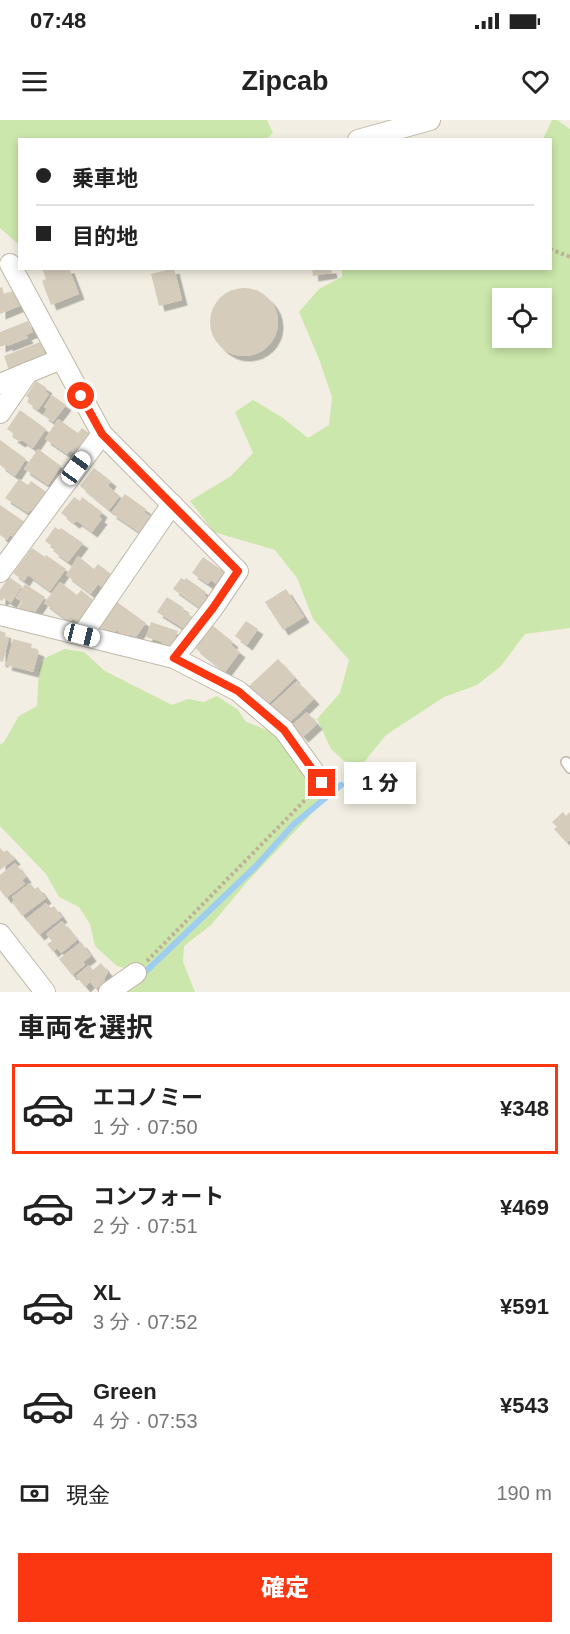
<!DOCTYPE html>
<html lang="ja">
<meta charset="utf-8">
<style>
:root{--surface:#fff;--page:#f2f2f2;--text:#222;--muted:#767676;--line:#e0e0e0;--accent:#fb3711}
body{margin:0;font-family:Arial,"Noto Sans JP",sans-serif;background:var(--page);color:var(--text);height:100vh;display:flex;flex-direction:column;font-size:22px;white-space:nowrap}
*{box-sizing:border-box;margin:0}
p{font-size:20px;color:var(--muted)}
.icon{flex:none;width:33px;height:33px;fill:none;stroke:currentColor;stroke-width:2;stroke-linecap:round;stroke-linejoin:round}
.map{position:relative;height:872px;overflow:hidden}
.sheet{display:flex;flex-direction:column;background:var(--surface);flex:1}
.sheet>*{flex:none}
.top-card{position:absolute;left:18px;top:18px;width:534px;height:132px;border-radius:0px;box-shadow:0 3px 9px #0003;display:grid;align-content:center;height:132px;padding:0 18px;background:var(--surface)}
.controls{position:absolute;left:492px;top:168px;display:grid;gap:12px}
.controls a{display:grid;place-items:center;width:60px;height:60px;border-radius:0px;background:var(--surface);box-shadow:0 3px 9px #0003;font-size:30px}
.end{position:absolute;width:27px;height:27px;margin:-14px;border:8px solid #fb3711;background:#fff;box-shadow:0 0 0 3px #fff}
.from{border-radius:50%}
.bubble{position:absolute;height:42px;border-radius:0px;background:var(--surface);box-shadow:0 3px 9px #0003;font-size:20px;font-weight:800;line-height:42px;text-align:center}
.car{position:absolute;width:18px;height:36px;margin:-18px -9px;border-radius:8px;box-shadow:0 0 4px 2px #0007;background:linear-gradient(#fff 24%,#345 0 40%,#fff 0 76%,#345 0 86%,#fff 0)}
.top-card b{display:flex;align-items:center;gap:21px;height:57px;font-size:22px}
.top-card b+b{border-top:2px solid var(--line)}
.top-card i{width:15px;height:15px;background:var(--text)}
ul{padding:0;list-style:none}
li{display:flex;align-items:center;gap:18px;height:90px;margin:0 12px 9px;padding:0 6px;border:3px solid transparent;border-radius:0px}
li div{flex:1}
li b{display:block;font-size:22px}
li em{font-style:normal;font-weight:800}
li.selected{border-color:var(--accent)}
li>.icon{width:54px;height:54px;stroke-width:1.5}
h2{padding:0 18px;font-size:27px;line-height:72px}
.pay{display:flex;align-items:center;gap:15px;height:66px;padding:0 18px;font-size:22px}
.pay p{margin-inline-start:auto}
.cta{display:flex;gap:12px;margin-top:auto;padding:12px 18px}
.cta a{flex:1;height:69px;border-radius:0px;background:var(--accent);color:#fff;font-size:24px;font-weight:800;line-height:69px;text-align:center}
.status{display:flex;justify-content:space-between;align-items:center;height:42px;padding:0 30px;background:var(--surface);direction:ltr}
.status svg{height:16px;fill:currentColor}
header{display:flex;justify-content:space-between;align-items:center;height:78px;padding:0 18px;background:var(--surface);font-size:27px;font-weight:800}
.map>svg:first-child{display:block}
.green{fill:#cbe7ab;fill-rule:evenodd}
.lines{fill:none;stroke-linecap:round;stroke-linejoin:round}
.stream{stroke:#9ecdf0;stroke-width:6}
.building{fill:#d6ccbc;filter:url(#shadow)}
.lane-casing{stroke:#c0b8a9;stroke-width:12}
.street-casing{stroke:#c0b8a9;stroke-width:22}
.path{stroke:#bfb197;stroke-width:4;stroke-dasharray:3 3;stroke-linecap:butt}
.lane{stroke:#fff;stroke-width:9}
.street{stroke:#fff;stroke-width:20}
.route{stroke:#fb3711;stroke-width:8}
</style>
<div class="status"><b>07:48</b><svg viewBox="0 0 49 12"><path d="M0 12V9h3v3zM5 12V6h3v6zM10 12V3h3v9zM15 12V0h3v12zM26 1h20v11H26zM47 4h2v5h-2z"/></svg></div>
<header><svg class="icon" aria-label="menu" viewBox="0 0 24 24"><path d="M4 6h16M4 12h16M4 18h16"/></svg>Zipcab<svg class="icon" aria-label="heart" viewBox="0 0 24 24"><path d="M12 20l-8-8c-3-5 5-10 8-4 3-6 11-1 8 4z"/></svg></header>
<div class="map">
<svg width="570" height="872" viewBox="0 0 570 872">
<defs>
<filter id="shadow"><feDropShadow dx="5.5" dy="5.5" stdDeviation="0" flood-color="#0004"/></filter>
</defs>
<rect width="100%" height="100%" fill="#f2eee3"/>
<!-- green -->
<g class="green">
<polygon points="0,0 267,0 273,13 265,20 20,20 20,123 18,124 0,108"/>
<path d="M552 0H557L570 9V508L525 514 501 546 477 565 444 577 386 615 356 652 331 629 317 599 340 573 349 540 313 499 297 458 275 430 214 412 190 381 231 356 253 333 235 292 253 280 283 298 308 318 329 305 332 277 319 239 299 192 319 169 342 157V149L550 148V20L543 19ZM542 178V218H502V178Z"/>
<polygon points="65,529 84,532 105,551 172,585 188,579 204,582 217,576 238,590 246,602 277,614 320,675 318,687 247,762 211,805 184,826 183,842 195,872 106,872 120,859 124,848 117,846 95,826 90,804 79,787 59,777 46,754 0,706 0,625 4,622 19,596 37,586 39,549 45,538"/>
</g>
<g class="lines">
<!-- stream -->
<polyline class="stream" points="140,857 255,747 294,704 341,665"/>
</g>
<!-- building -->
<g class="building">
<polygon points="42,148 69,148 79,174 51,185 42,161 46,159"/>
<polygon points="174,148 182,180 159,186 151,154"/>
<polygon points="312,148 331,148 332,153 313,156"/>
<polygon points="2,167 4,174 16,170 22,185 0,194 0,168"/>
<circle cx="244" cy="202" r="34"/>
<polygon points="28,201 33,212 26,215 28,218 7,226 7,224 0,227 0,212"/>
<polygon points="40,222 47,238 10,253 4,236"/>
<polygon points="36,261 47,268 45,271 49,274 38,290 27,282 29,278 26,276"/>
<polygon points="52,275 66,285 53,302 43,295 47,289 44,287"/>
<polygon points="20,290 46,309 33,328 22,320 20,322 12,317 14,314 7,309"/>
<polygon points="58,299 78,313 82,308 92,315 77,335 70,330 67,334 45,319"/>
<polygon points="0,320 26,339 15,356 0,345"/>
<polygon points="38,329 61,346 48,365 24,349"/>
<polygon points="94,348 111,361 108,366 120,376 109,390 80,366"/>
<polygon points="19,359 28,365 31,361 49,374 35,394 30,390 28,393 5,378"/>
<polygon points="125,374 146,389 144,392 154,399 142,414 111,393"/>
<polygon points="74,377 80,381 82,377 102,392 99,397 102,399 92,412 77,401 74,403 61,393"/>
<polygon points="0,385 29,405 18,420 10,415 7,420 0,415"/>
<polygon points="55,407 59,410 61,408 83,423 68,442 53,431 55,428 45,421"/>
<polygon points="32,428 45,437 46,435 66,449 50,471 28,455 24,461 13,453"/>
<polygon points="78,436 94,449 98,444 111,454 101,467 98,464 91,474 66,455"/>
<polygon points="203,437 226,453 218,465 211,460 208,464 192,453"/>
<polygon points="9,457 22,466 11,483 4,478 2,481 0,480 0,470"/>
<polygon points="181,458 185,460 186,458 206,472 204,475 208,478 200,488 173,469"/>
<polygon points="60,462 77,475 81,470 96,482 80,504 73,499 70,502 44,483"/>
<polygon points="25,464 45,477 35,492 31,490 28,494 18,488 22,482 16,478"/>
<polygon points="286,469 304,497 283,510 265,482"/>
<polygon points="167,477 184,488 182,490 194,498 186,510 157,492"/>
<polygon points="117,482 146,503 135,518 130,514 127,518 116,510 113,516 99,506"/>
<polygon points="246,501 258,509 247,525 235,516"/>
<polygon points="151,502 178,511 171,529 161,526 162,522 146,517"/>
<polygon points="212,505 233,522 231,525 240,532 225,552 195,528"/>
<polygon points="0,511 6,513 5,517 9,518 3,542 0,541"/>
<polygon points="13,519 32,524 31,528 39,531 33,552 6,545"/>
<polygon points="278,539 295,558 266,586 248,567"/>
<polygon points="297,561 314,579 290,602 281,593 279,595 270,586"/>
<polygon points="307,592 317,604 303,617 292,605"/>
<polygon points="563,692 566,696 570,692 570,720 567,723 554,709 557,707 552,702"/>
<polygon points="0,728 4,732 7,730 15,739 0,750"/>
<polygon points="15,743 26,757 22,760 25,764 6,778 0,770 0,755"/>
<polygon points="30,763 35,769 38,767 46,778 22,796 12,782 14,780 12,777"/>
<polygon points="46,783 51,788 54,786 62,797 39,815 26,799"/>
<polygon points="62,801 77,820 61,833 57,828 53,832 47,824 52,821 46,814"/>
<polygon points="81,822 91,836 83,842 85,845 72,855 59,839"/>
<polygon points="101,843 108,852 104,859 105,861 96,869 90,862 85,867 76,856 89,845 93,850"/>
</g>
<g class="lines">
<defs>
<polyline id="lane" points="566,642 570,648"/>
<g id="street">
<polyline points="358,20 430,0"/>
<polyline points="10,144 102,314 238,451 213,488 174,538"/>
<polyline points="0,264 61,239"/>
<polyline points="0,293 28,252"/>
<polyline points="0,452 102,314"/>
<polyline points="0,495 174,538 238,571 284,610 322,663"/>
<polyline points="82,515 172,384"/>
<polyline points="0,814 45,872"/>
<polyline points="109,872 136,853"/>
</g>
</defs>
<!-- lane casing -->
<use href="#lane" class="lane-casing"/>
<!-- street casing -->
<use href="#street" class="street-casing"/>
<!-- path -->
<g class="path">
<polyline points="550,129 570,137"/>
<polyline points="147,841 310,675"/>
</g>
<!-- lane -->
<use href="#lane" class="lane"/>
<!-- street -->
<use href="#street" class="street"/>
</g>
<g class="lines">
<!-- route -->
<polyline class="route" points="81,276 102,314 238,451 213,488 174,538 238,571 284,610 322,663"/>
</g>
</svg>
<div class="controls">
<a><svg class="icon" aria-label="locate" viewBox="0 0 24 24"><circle cx="12" cy="12" r="6"/><path d="M12 2v4M12 18v4M2 12h4M18 12h4"/></svg></a>
</div>
<i class="end from" style="left:81px;top:276px"></i>
<i class="end" style="left:322px;top:663px"></i>
<div class="bubble" style="left:344px;top:642px;width:72px">1 分</div>
<i class="car" style="left:76px;top:348px;rotate:36deg"></i>
<i class="car" style="left:82px;top:515px;rotate:104deg"></i>
<div class="top-card">
<b><i class="from"></i>乗車地</b>
<b><i></i>目的地</b>
</div>
</div>
<section class="sheet">
<h2>車両を選択</h2>
<ul>
<li class="selected"><svg class="icon" aria-label="car" viewBox="0 0 24 24"><path d="M5 17H2v-5l4-1 3-4h7l3 4 3 1v5h-3M9 17h6M6 11h13"/><circle cx="7" cy="17" r="2"/><circle cx="17" cy="17" r="2"/></svg><div><b>エコノミー</b><p>1 分 · 07:50</p></div><em>¥348</em></li>
<li><svg class="icon" aria-label="car" viewBox="0 0 24 24"><path d="M5 17H2v-5l4-1 3-4h7l3 4 3 1v5h-3M9 17h6M6 11h13"/><circle cx="7" cy="17" r="2"/><circle cx="17" cy="17" r="2"/></svg><div><b>コンフォート</b><p>2 分 · 07:51</p></div><em>¥469</em></li>
<li><svg class="icon" aria-label="car" viewBox="0 0 24 24"><path d="M5 17H2v-5l4-1 3-4h7l3 4 3 1v5h-3M9 17h6M6 11h13"/><circle cx="7" cy="17" r="2"/><circle cx="17" cy="17" r="2"/></svg><div><b>XL</b><p>3 分 · 07:52</p></div><em>¥591</em></li>
<li><svg class="icon" aria-label="car" viewBox="0 0 24 24"><path d="M5 17H2v-5l4-1 3-4h7l3 4 3 1v5h-3M9 17h6M6 11h13"/><circle cx="7" cy="17" r="2"/><circle cx="17" cy="17" r="2"/></svg><div><b>Green</b><p>4 分 · 07:53</p></div><em>¥543</em></li>
</ul>
<div class="pay"><svg class="icon" aria-label="cash" viewBox="0 0 24 24"><path d="M3 7h18v10H3z"/><circle cx="12" cy="12" r="2"/></svg>現金<p>190 m</p></div>
<div class="cta"><a>確定</a></div>
</section>
